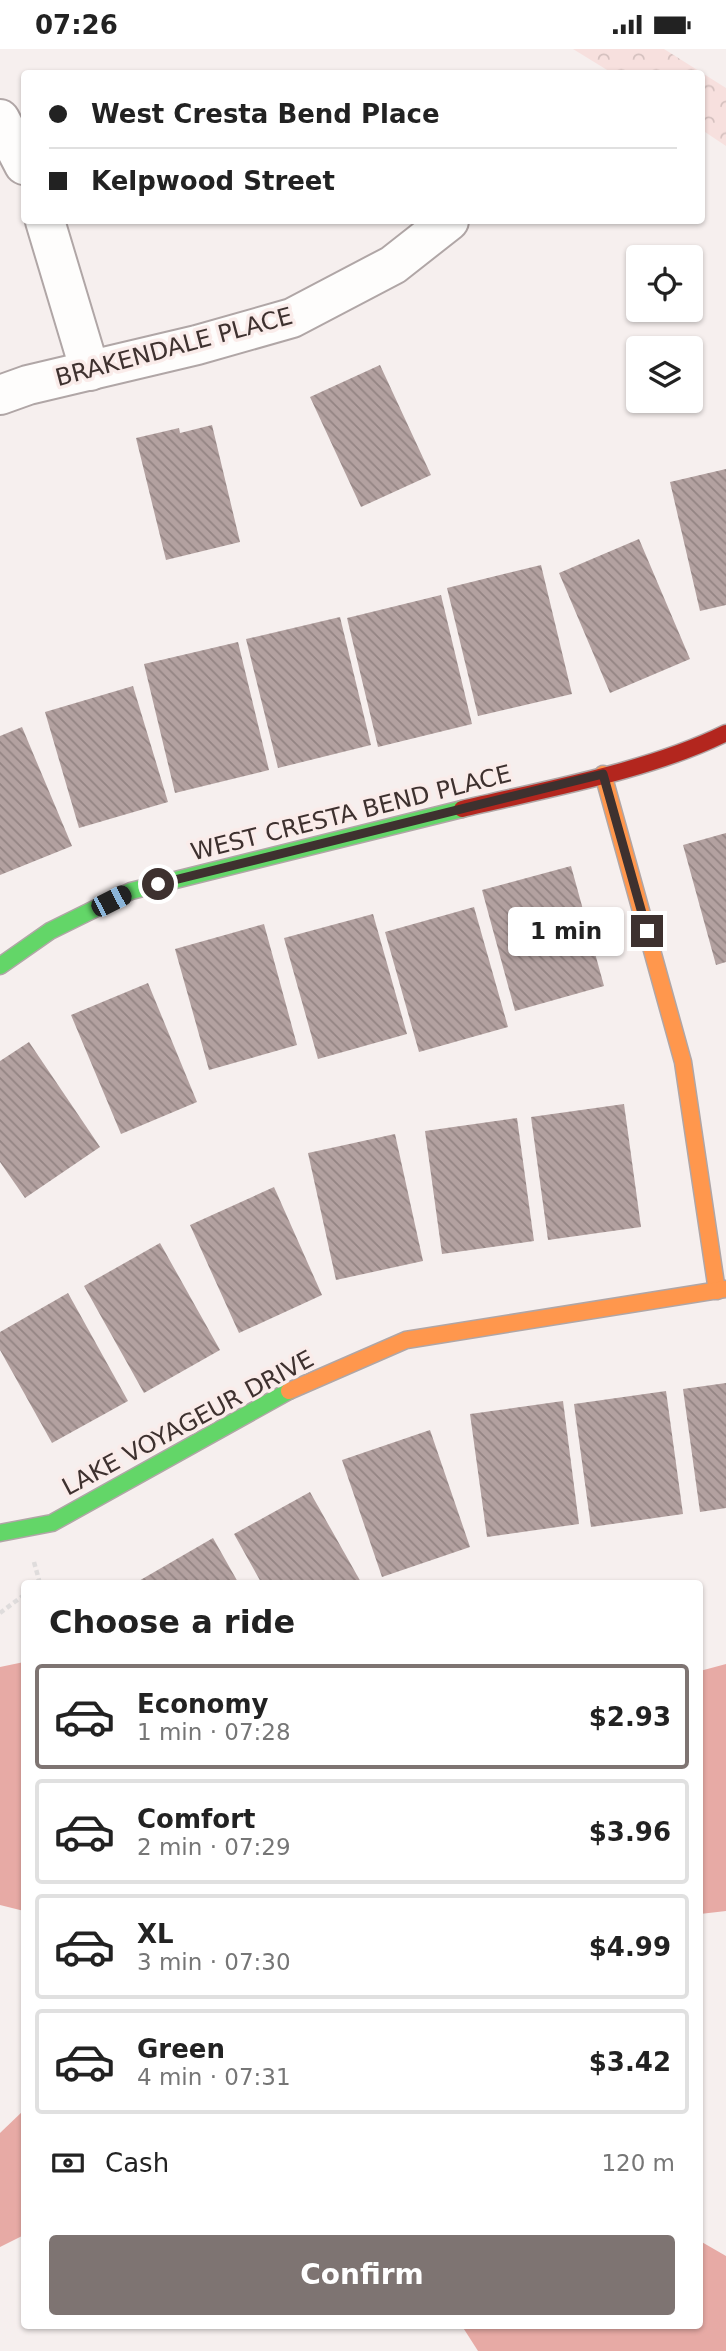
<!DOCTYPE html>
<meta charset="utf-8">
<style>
:root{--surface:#fff;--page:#f2f2f2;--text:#222;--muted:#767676;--line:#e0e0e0;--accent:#7e7472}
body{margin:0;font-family:"DejaVu Sans",sans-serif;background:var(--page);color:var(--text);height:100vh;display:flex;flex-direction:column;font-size:26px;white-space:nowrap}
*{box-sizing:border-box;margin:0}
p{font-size:23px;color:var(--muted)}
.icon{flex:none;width:38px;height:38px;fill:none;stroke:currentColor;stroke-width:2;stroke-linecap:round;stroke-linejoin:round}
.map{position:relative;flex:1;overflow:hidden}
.side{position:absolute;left:21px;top:1531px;width:682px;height:749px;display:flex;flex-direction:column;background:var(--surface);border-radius:7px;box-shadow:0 2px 5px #0004}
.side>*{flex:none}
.banner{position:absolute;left:21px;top:21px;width:684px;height:154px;border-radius:7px;box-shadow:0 2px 5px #0004;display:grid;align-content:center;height:154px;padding:0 28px;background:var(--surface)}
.tools{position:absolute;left:626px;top:196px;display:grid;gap:14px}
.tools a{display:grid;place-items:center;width:77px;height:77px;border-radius:7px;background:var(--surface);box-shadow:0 2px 5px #0004;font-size:35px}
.end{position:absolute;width:32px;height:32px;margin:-16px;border:9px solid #3e312f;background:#fff;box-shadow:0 0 0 4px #fff}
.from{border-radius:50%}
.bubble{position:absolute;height:49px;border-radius:7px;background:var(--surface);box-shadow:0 2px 5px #0004;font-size:23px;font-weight:600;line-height:49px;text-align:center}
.car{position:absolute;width:21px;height:42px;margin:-21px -10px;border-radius:9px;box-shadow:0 0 5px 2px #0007;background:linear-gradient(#222 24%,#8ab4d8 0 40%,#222 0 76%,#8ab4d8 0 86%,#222 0)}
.banner b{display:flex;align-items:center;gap:24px;height:66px;font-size:26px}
.banner b+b{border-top:2px solid var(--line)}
.banner i{width:18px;height:18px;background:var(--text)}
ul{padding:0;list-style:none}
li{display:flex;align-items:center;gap:21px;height:105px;margin:0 14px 10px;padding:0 14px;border:4px solid var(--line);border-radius:7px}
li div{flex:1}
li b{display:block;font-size:26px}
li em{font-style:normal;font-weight:600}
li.on{border-color:var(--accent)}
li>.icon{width:63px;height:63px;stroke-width:1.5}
h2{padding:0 28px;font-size:32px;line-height:84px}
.pay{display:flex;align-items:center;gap:18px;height:77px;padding:0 28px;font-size:26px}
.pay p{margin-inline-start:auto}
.action{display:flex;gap:14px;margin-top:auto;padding:14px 28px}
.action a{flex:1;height:80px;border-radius:7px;background:var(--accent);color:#fff;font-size:28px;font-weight:600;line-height:80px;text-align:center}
.status{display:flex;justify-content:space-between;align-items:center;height:49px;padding:0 35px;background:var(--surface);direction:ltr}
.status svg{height:19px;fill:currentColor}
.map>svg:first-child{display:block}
.forest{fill:url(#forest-crowns)}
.water{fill:#e7aaa5}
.building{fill:url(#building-back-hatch)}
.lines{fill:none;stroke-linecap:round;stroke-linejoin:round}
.street-casing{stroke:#b0a6a6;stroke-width:42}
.fast-casing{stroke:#b0a6a6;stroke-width:19}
.slow-casing{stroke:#b0a6a6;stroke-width:19}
.jam-casing{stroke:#b0a6a6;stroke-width:19}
.path{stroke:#dfdcdc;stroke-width:4.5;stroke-dasharray:5 3.5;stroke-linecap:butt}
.street{stroke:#fefdfc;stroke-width:38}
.fast{stroke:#63d668;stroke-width:16}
.slow{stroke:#ff974d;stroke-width:16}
.jam{stroke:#b3261e;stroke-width:16}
.route{stroke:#3e312f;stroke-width:9}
.labels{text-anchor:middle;stroke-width:7;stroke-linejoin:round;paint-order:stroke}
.street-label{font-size:24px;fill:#3e312f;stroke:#faecea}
</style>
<div class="status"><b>07:26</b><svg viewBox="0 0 49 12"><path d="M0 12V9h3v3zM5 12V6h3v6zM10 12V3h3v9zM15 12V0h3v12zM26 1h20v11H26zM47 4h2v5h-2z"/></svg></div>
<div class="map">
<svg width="726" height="2302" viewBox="0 0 726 2302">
<defs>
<pattern id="forest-crowns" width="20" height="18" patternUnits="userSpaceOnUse" patternTransform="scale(1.75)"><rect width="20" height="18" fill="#f7e0de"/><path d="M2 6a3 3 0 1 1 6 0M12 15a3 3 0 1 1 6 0" fill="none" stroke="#d5c1bf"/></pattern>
<pattern id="building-back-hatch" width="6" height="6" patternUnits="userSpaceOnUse" patternTransform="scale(1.75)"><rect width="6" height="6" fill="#b3a1a0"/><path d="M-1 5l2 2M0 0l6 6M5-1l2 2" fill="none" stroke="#938483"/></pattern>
</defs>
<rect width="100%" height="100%" fill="#f6efee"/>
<!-- forest -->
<polygon class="forest" points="573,0 664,0 726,39 726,97 702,81 702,24 612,24"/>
<!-- water -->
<g class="water">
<polygon points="24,1613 24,1862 0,1856 0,1618"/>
<polygon points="726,1615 726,1862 700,1865 700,1622"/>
<polygon points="24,2061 24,2186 0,2198 0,2084"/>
<polygon points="700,2192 726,2207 726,2302 478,2302 462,2277 700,2277"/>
</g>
<!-- building -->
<g class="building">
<polygon points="380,316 431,426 361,458 310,348"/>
<polygon points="212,376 240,493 166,511 136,389 179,379 180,384"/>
<polygon points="726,420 726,556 700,562 670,433"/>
<polygon points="639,490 690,610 610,644 559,524"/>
<polygon points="541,516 572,645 478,667 447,539"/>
<polygon points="441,546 472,675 378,698 347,569"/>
<polygon points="340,568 371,696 278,719 246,590"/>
<polygon points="238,593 269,721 175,744 144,615"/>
<polygon points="133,637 168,753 79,779 45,663"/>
<polygon points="22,678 72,797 0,826 0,687"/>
<polygon points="726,784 726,913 716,916 683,796"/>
<polygon points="571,817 604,937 515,962 482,841"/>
<polygon points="474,858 508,978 419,1003 385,883"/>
<polygon points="373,865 407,985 318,1010 284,889"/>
<polygon points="264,875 297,996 209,1021 175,900"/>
<polygon points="148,934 197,1053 121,1085 71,966"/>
<polygon points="29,993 100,1098 25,1149 0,1113 0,1012"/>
<polygon points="624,1055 641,1178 548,1191 531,1068"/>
<polygon points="517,1069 534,1192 442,1205 425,1082"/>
<polygon points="395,1085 423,1212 336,1231 308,1104"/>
<polygon points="274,1138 322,1246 239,1284 190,1176"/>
<polygon points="160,1194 220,1301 144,1344 84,1237"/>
<polygon points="68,1244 128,1352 52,1394 0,1301 0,1283"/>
<polygon points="726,1334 726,1459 700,1463 683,1340"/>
<polygon points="666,1342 683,1465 591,1478 574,1355"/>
<polygon points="563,1352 579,1475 487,1488 470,1365"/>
<polygon points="430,1381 470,1498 382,1528 342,1411"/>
<polygon points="310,1443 362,1535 262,1535 234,1485"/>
<polygon points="213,1489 239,1535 138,1535 137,1533"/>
</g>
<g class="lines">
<defs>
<g id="street">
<polyline points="0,70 24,116"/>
<polyline points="45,172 90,322"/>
<polyline points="0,346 28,336 197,296 292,269 393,216 449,172"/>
</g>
<g id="fast">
<polyline points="0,917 50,882 131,842 462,760"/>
<polyline points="0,1484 52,1474 289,1342"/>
</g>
<g id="slow">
<polyline points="603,725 683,1013 717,1242"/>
<polyline points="289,1342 406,1291 726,1240"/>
</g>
<path id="jam" d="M462 760C546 740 649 722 726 684"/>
</defs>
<!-- street casing -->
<use href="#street" class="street-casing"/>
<!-- fast casing -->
<use href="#fast" class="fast-casing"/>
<!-- slow casing -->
<use href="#slow" class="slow-casing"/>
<!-- jam casing -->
<use href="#jam" class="jam-casing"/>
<!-- path -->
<g class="path">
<polyline points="34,1513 39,1531 35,1535"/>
<polyline points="0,1564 24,1546"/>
</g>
<!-- street -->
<use href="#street" class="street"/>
<!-- fast -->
<use href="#fast" class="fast"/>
<!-- slow -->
<use href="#slow" class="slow"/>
<!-- jam -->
<use href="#jam" class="jam"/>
</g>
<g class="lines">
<!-- route -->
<polyline class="route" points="158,835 603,725 647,882"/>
</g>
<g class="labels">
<!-- street labels -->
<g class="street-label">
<text transform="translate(174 298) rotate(-15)" y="8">BRAKENDALE PLACE</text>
<text transform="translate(351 764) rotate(-14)" y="8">WEST CRESTA BEND PLACE</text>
<text transform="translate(188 1374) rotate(-28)" y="8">LAKE VOYAGEUR DRIVE</text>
</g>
</g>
</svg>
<div class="tools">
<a><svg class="icon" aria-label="locate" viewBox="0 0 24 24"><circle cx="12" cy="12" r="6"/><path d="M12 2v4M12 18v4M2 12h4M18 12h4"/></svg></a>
<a><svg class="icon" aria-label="layers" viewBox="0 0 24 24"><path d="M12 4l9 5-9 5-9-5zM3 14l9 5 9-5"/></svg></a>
</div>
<i class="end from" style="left:158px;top:835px"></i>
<i class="end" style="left:647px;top:882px"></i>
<div class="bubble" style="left:508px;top:858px;width:116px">1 min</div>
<i class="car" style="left:111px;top:852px;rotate:63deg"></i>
<div class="banner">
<b><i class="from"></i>West Cresta Bend Place</b>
<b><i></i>Kelpwood Street</b>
</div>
<section class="side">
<h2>Choose a ride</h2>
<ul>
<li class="on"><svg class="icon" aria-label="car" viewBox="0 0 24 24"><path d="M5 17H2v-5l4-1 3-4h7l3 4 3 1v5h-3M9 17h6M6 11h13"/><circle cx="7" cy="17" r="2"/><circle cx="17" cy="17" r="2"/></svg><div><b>Economy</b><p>1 min · 07:28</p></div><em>$2.93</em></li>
<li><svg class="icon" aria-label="car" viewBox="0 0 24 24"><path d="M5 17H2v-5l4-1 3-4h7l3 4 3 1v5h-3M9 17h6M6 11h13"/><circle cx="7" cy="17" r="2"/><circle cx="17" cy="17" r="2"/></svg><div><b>Comfort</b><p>2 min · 07:29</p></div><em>$3.96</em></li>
<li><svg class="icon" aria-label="car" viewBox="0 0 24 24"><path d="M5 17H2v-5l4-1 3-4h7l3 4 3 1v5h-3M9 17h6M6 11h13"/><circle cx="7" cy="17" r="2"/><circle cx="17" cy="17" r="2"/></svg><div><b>XL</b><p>3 min · 07:30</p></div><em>$4.99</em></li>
<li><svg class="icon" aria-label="car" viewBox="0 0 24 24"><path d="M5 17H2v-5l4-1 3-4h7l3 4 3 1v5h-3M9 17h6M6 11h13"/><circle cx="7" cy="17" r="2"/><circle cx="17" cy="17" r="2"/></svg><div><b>Green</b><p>4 min · 07:31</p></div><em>$3.42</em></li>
</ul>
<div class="pay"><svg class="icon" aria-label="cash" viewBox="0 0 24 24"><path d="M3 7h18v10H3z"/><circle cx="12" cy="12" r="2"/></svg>Cash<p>120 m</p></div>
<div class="action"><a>Confirm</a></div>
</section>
</div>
